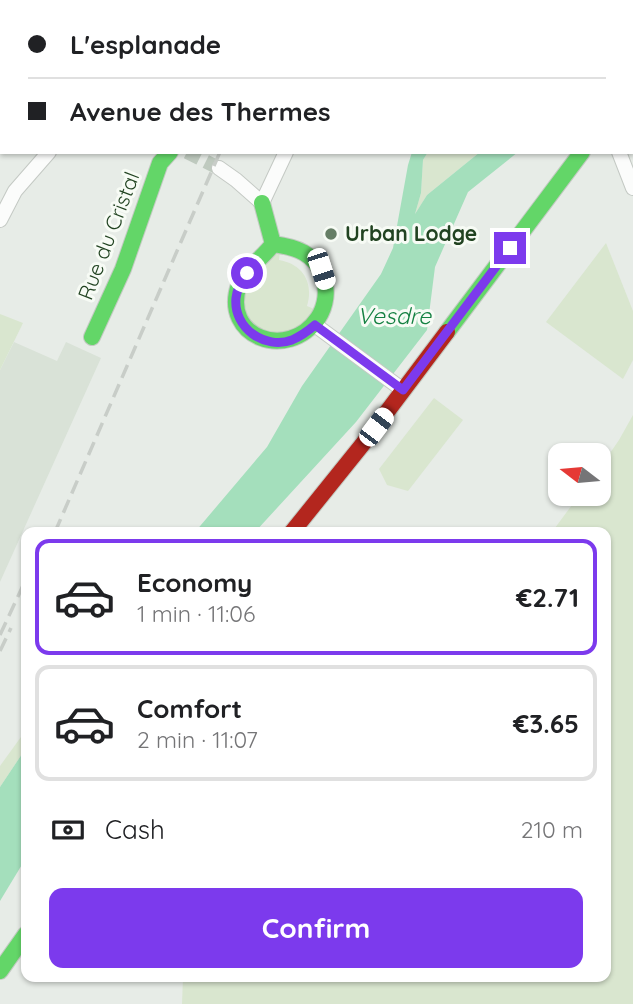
<!DOCTYPE html>
<meta charset="utf-8">
<style>
:root{--surface:#fff;--page:#f6f6f6;--text:#202124;--muted:#757577;--line:#e0e0e0;--accent:#7c3aed}
body{margin:0;font-family:Quicksand,sans-serif;background:var(--page);color:var(--text);height:100vh;display:flex;flex-direction:column;font-size:26px;white-space:nowrap}
*{box-sizing:border-box;margin:0}
p{font-size:23px;color:var(--muted)}
.icon{flex:none;width:38px;height:38px;fill:none;stroke:currentColor;stroke-width:2;stroke-linecap:round;stroke-linejoin:round}
.map{position:relative;flex:1;overflow:hidden}
.details{position:absolute;left:21px;top:527px;width:590px;height:455px;display:flex;flex-direction:column;background:var(--surface);border-radius:14px;box-shadow:0 2px 5px #0004}
.details>*{flex:none}
.top-card{position:absolute;left:0px;top:0px;width:634px;height:154px;box-shadow:0 2px 5px #0004;display:grid;align-content:center;height:154px;padding:0 28px;background:var(--surface)}
.needle{width:46px;rotate:286deg}
.fabs{position:absolute;left:548px;top:443px;display:grid;gap:14px}
.fabs a{display:grid;place-items:center;width:63px;height:63px;border-radius:14px;background:var(--surface);box-shadow:0 2px 5px #0004;font-size:35px}
.end{position:absolute;width:32px;height:32px;margin:-16px;border:9px solid #7c3aed;background:#fff;box-shadow:0 0 0 4px #fff}
.from{border-radius:50%}
.car{position:absolute;width:21px;height:42px;margin:-21px -10px;border-radius:9px;box-shadow:0 0 5px 2px #0007;background:linear-gradient(#fff 24%,#345 0 40%,#fff 0 76%,#345 0 86%,#fff 0)}
.top-card b{display:flex;align-items:center;gap:24px;height:66px;font-size:26px}
.top-card b+b{border-top:2px solid var(--line)}
.top-card i{width:18px;height:18px;background:var(--text)}
ul{padding:12px 0 0;list-style:none}
li{display:flex;align-items:center;gap:21px;height:116px;margin:0 14px 10px;padding:0 14px;border:4px solid var(--line);border-radius:14px}
li div{flex:1}
li b{display:block;font-size:26px}
li em{font-style:normal;font-weight:700}
li.active{border-color:var(--accent)}
li>.icon{width:63px;height:63px;stroke-width:1.5}
.pay{display:flex;align-items:center;gap:18px;height:77px;padding:0 28px;font-size:26px}
.pay p{margin-inline-start:auto}
.cta{display:flex;gap:14px;margin-top:auto;padding:14px 28px}
.cta a{flex:1;height:80px;border-radius:14px;background:var(--accent);color:#fff;font-size:28px;font-weight:700;line-height:80px;text-align:center}
.map>svg:first-child{display:block}
.built{fill:#d9e2d7}
.green{fill:#d9e6cf}
.water{fill:#a4dfbc}
.lines{fill:none;stroke-linecap:round;stroke-linejoin:round}
.street-tunnel{stroke:#bfcabf;stroke-width:14;stroke-dasharray:14 7;stroke-linecap:butt}
.street-casing{stroke:#c4c9c4;stroke-width:16}
.fast-casing{stroke:#c3cac2;stroke-width:18}
.jam-casing{stroke:#c3cac2;stroke-width:18}
.street{stroke:#fbfcfb;stroke-width:14}
.fast{stroke:#63d668;stroke-width:16}
.jam{stroke:#b3261e;stroke-width:16}
.rail{stroke:#c8cdc8;stroke-width:3.5;stroke-dasharray:14 7;stroke-linecap:butt}
.route{stroke:#7c3aed;stroke-width:9}
.poi-dot{fill:#667e66;stroke:#f7fbf5;stroke-width:2.5}
.labels{text-anchor:middle;stroke-width:6;stroke-linejoin:round;paint-order:stroke}
.poi-label{font-size:21px;font-weight:bold;fill:#214321;stroke:#f7fbf5;text-anchor:start}
.street-label{font-size:21px;fill:#214321;stroke:#f7fbf5}
.water-label{font-size:23px;font-style:italic;fill:#148142;stroke:#f7fbf5}
</style>
<div class="map">
<svg width="633" height="1004" viewBox="0 0 633 1004">
<rect width="100%" height="100%" fill="#e7ece7"/>
<!-- built -->
<polygon class="built" points="14,342 57,361 66,342 101,358 0,582 0,370"/>
<!-- green -->
<g class="green">
<polygon points="0,0 138,0 2,2 2,148"/>
<polygon points="428,152 480,152 427,195 415,214 421,193 423,160"/>
<polygon points="606,243 633,311 633,360 623,379 546,322"/>
<path d="M280 250 279 260C303 264 314 283 307 306L319 311 286 338 248 324 242 287Z"/>
<polygon points="0,314 23,323 0,370"/>
<polygon points="434,398 463,420 408,491 387,485 379,469"/>
<polygon points="633,415 633,1004 182,1004 183,977 606,976 606,532 552,532 580,494 598,494 599,469 619,440"/>
<polygon points="26,730 26,748 0,787 0,766"/>
</g>
<!-- water -->
<g class="water">
<polygon points="412,152 428,152 423,160 421,193 415,214 427,195 480,152 518,152 468,192 435,267 427,330 356,422 255,532 195,532 267,447 302,386 381,274 393,248 408,165"/>
<polygon points="26,748 26,858 0,901 0,787"/>
</g>
<g class="lines">
<!-- street-tunnel -->
<polyline class="street-tunnel" points="187,152 219,168"/>
<defs>
<g id="street">
<polyline points="426,2 427,0"/>
<polyline points="619,152 633,188"/>
<polyline points="219,168 236,180 262,203 286,152"/>
<polyline points="0,220 15,191 49,152"/>
<polyline points="315,325 403,390"/>
</g>
<g id="fast">
<polyline points="632,70 633,68"/>
<path d="M262 203 273 244C263 258 245 269 239 285 221 337 288 362 318 318 326 306 328 290 323 277 316 253 295 247 273 244"/>
<polyline points="447,332 582,152"/>
<polyline points="92,337 123,269 160,163 170,152"/>
<polyline points="0,971 26,934"/>
</g>
<polyline id="jam" points="292,532 362,445 447,332"/>
</defs>
<!-- street casing -->
<use href="#street" class="street-casing"/>
<!-- fast casing -->
<use href="#fast" class="fast-casing"/>
<!-- jam casing -->
<use href="#jam" class="jam-casing"/>
<!-- street -->
<use href="#street" class="street"/>
<!-- fast -->
<use href="#fast" class="fast"/>
<!-- jam -->
<use href="#jam" class="jam"/>
<!-- rail -->
<g class="rail">
<polyline points="285,2 286,0"/>
<polyline points="55,532 220,152"/>
<polyline points="0,635 26,579"/>
<polyline points="0,651 11,628"/>
</g>
</g>
<g class="lines">
<!-- route -->
<path class="route" d="M247 273C242 281 237 288 236 298 233 328 265 350 292 340 301 336 308 331 315 325L403 390 510 248"/>
</g>
<!-- markers -->
<circle class="poi-dot" cx="331" cy="234" r="7"/>
<g class="labels">
<!-- poi labels -->
<g class="poi-label">
<text x="345" y="241">Urban Lodge</text>
</g>
<!-- street labels -->
<g class="street-label">
<text transform="translate(109 236) rotate(-69)" y="7">Rue du Cristal</text>
</g>
<!-- water labels -->
<g class="water-label">
<text x="394" y="324">Vesdre</text>
</g>
</g>
</svg>
<div class="fabs">
<a><svg class="needle" viewBox="-14 -14 28 28"><path d="M0-13l5 13h-10z" fill="#e53935"/><path d="M0 13l5-13h-10z" fill="#757577"/></svg></a>
</div>
<i class="end from" style="left:247px;top:273px"></i>
<i class="end" style="left:510px;top:248px"></i>
<i class="car" style="left:321px;top:269px;rotate:162deg"></i>
<i class="car" style="left:376px;top:427px;rotate:37deg"></i>
<div class="top-card">
<b><i class="from"></i>L'esplanade</b>
<b><i></i>Avenue des Thermes</b>
</div>
<section class="details">
<ul>
<li class="active"><svg class="icon" aria-label="car" viewBox="0 0 24 24"><path d="M5 17H2v-5l4-1 3-4h7l3 4 3 1v5h-3M9 17h6M6 11h13"/><circle cx="7" cy="17" r="2"/><circle cx="17" cy="17" r="2"/></svg><div><b>Economy</b><p>1 min · 11:06</p></div><em>€2.71</em></li>
<li><svg class="icon" aria-label="car" viewBox="0 0 24 24"><path d="M5 17H2v-5l4-1 3-4h7l3 4 3 1v5h-3M9 17h6M6 11h13"/><circle cx="7" cy="17" r="2"/><circle cx="17" cy="17" r="2"/></svg><div><b>Comfort</b><p>2 min · 11:07</p></div><em>€3.65</em></li>
</ul>
<div class="pay"><svg class="icon" aria-label="cash" viewBox="0 0 24 24"><path d="M3 7h18v10H3z"/><circle cx="12" cy="12" r="2"/></svg>Cash<p>210 m</p></div>
<div class="cta"><a>Confirm</a></div>
</section>
</div>
